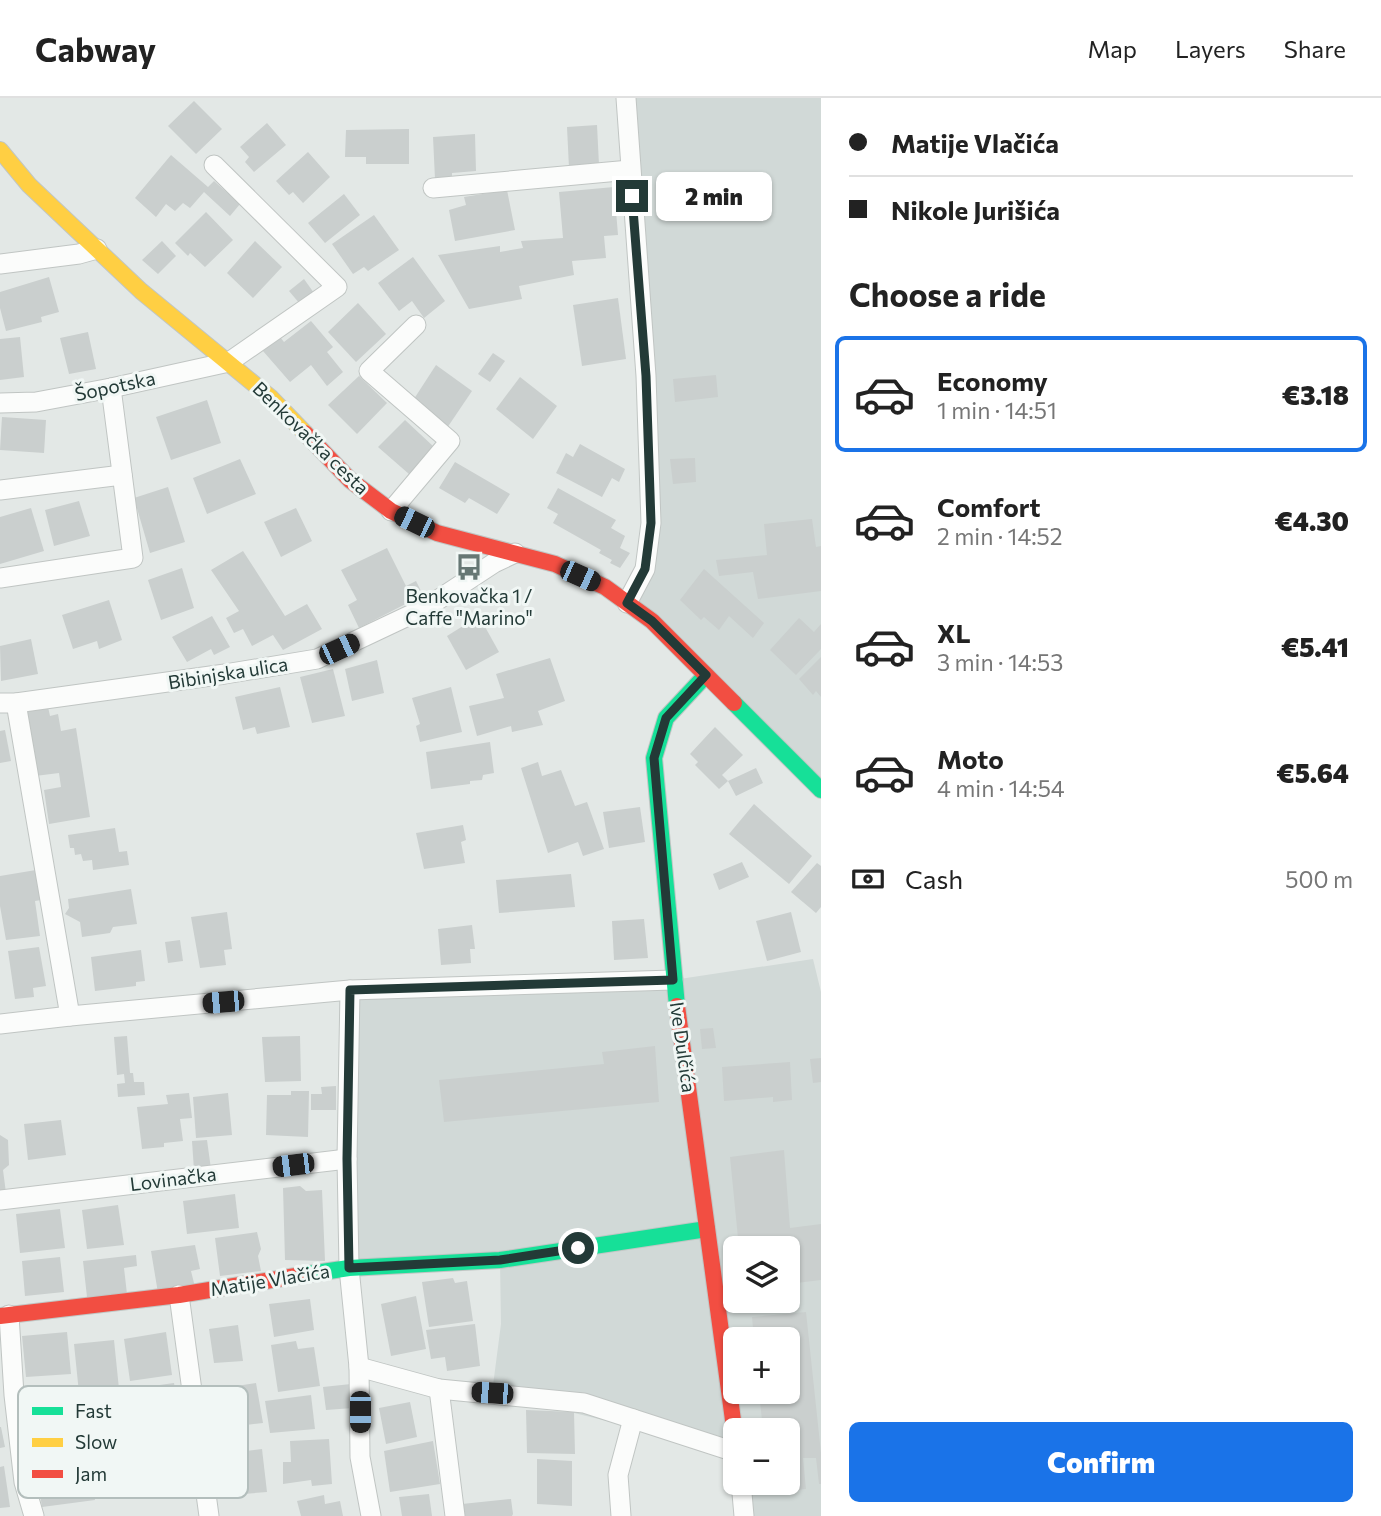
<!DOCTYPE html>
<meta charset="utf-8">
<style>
:root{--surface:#fff;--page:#f2f2f2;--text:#222;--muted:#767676;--line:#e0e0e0;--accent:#1a73e8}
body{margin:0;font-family:Commissioner,sans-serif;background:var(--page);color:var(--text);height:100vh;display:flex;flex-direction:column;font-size:26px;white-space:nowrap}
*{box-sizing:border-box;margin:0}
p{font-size:23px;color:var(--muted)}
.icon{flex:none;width:38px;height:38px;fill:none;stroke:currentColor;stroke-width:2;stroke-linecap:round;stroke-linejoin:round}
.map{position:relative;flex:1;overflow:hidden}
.sheet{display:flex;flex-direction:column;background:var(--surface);width:560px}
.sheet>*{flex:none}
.guide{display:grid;align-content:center;height:154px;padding:0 28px;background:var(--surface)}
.buttons{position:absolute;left:723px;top:1138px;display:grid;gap:14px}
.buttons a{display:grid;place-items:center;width:77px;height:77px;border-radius:10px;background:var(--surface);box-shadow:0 2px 5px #0004;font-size:35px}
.end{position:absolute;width:32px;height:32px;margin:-16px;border:9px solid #233a37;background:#fff;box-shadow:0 0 0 4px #fff}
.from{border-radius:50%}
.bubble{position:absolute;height:49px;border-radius:10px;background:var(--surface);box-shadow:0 2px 5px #0004;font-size:23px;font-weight:800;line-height:49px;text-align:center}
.car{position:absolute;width:21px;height:42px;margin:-21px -10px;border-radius:9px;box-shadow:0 0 5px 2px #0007;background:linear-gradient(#222 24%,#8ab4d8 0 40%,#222 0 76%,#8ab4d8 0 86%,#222 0)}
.guide b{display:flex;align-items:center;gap:24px;height:66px;font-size:26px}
.guide b+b{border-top:2px solid var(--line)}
.guide i{width:18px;height:18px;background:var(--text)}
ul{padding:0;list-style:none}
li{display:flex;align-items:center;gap:21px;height:116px;margin:0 14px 10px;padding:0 14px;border:4px solid transparent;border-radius:10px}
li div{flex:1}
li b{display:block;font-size:26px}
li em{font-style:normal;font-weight:800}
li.on{border-color:var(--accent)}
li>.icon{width:63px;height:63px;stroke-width:1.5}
h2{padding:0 28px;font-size:32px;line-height:84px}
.pay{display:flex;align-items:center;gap:18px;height:77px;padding:0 28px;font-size:26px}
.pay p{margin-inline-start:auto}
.action{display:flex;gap:14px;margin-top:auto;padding:14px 28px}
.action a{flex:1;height:80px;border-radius:10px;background:var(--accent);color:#fff;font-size:28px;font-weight:800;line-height:80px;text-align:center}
header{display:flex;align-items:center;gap:42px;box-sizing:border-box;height:98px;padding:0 35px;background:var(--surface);border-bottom:2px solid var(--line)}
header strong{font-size:33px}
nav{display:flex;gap:38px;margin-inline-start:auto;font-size:24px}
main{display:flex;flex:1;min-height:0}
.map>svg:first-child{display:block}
.built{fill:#d1d9d7;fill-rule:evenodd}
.building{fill:#cacfce}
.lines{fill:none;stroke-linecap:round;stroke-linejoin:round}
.street-casing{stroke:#c0c5c3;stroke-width:21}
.fast-casing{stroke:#c0c6c4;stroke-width:18}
.slow-casing{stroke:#c0c6c4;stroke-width:18}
.jam-casing{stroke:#c0c6c4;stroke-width:18}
.street{stroke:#fbfcfb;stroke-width:19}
.fast{stroke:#16e098;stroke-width:16}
.slow{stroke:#ffcf43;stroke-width:16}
.jam{stroke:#f24e42;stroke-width:16}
.route{stroke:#233a37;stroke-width:9}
.labels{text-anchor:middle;stroke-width:6;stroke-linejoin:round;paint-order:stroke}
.street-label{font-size:19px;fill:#233a37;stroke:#f1f7f5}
.poi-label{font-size:19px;fill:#233a37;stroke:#f1f7f5}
.key{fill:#f1f7f5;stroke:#b3bebc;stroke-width:2}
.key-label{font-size:19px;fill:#233a37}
</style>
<header>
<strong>Cabway</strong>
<nav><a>Map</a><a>Layers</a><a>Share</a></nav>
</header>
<main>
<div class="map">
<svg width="821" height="1418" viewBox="0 0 821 1418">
<rect width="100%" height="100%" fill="#e3e8e6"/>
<!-- built -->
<g class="built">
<polygon points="626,0 821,0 821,692 627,505 645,471"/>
<path d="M813 861 821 894V1418H744L741 1384H788V1332H735V1354L492 1295 501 1226 500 1162 349 1170 350 892 673 882ZM735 1150H788V1202H735ZM735 1241H788V1293H735Z"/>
</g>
<!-- building -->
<g class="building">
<polygon points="194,3 222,31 196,56 168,28"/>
<polygon points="267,25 286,47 254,74 245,64 249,59 240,49"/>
<polygon points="597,27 599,67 569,70 567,29"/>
<polygon points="409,31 409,66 366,66 366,59 345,59 346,32"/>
<polygon points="475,36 476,73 452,75 452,80 435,81 433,39"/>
<polygon points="308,54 330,79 303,105 293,94 289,97 276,83"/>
<polygon points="171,57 208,89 214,83 240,106 230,118 204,94 190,110 183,105 175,113 166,106 156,119 135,100"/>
<polygon points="614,89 618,137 604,138 606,160 572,163 574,177 519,188 522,201 469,211 438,157 500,148 500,154 523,150 521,143 563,140 559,94"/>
<polygon points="507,92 515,132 455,143 449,112 466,107 464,99"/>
<polygon points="344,96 360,117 325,145 308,125"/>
<polygon points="206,114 233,142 205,169 190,155 188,158 175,145"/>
<polygon points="374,117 399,152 368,173 364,169 353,176 332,146"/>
<polygon points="162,143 176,158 158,176 142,162"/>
<polygon points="255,143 282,169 253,200 227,175"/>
<polygon points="413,159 445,203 424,220 412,203 399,213 378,185"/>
<polygon points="49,179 59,214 41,219 42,224 6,233 0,210 0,194"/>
<polygon points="304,181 314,195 300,206 289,193"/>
<polygon points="618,200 626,261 582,268 573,207"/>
<polygon points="358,205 386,236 356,264 328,234"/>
<polygon points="311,223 333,249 327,254 343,274 327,288 311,267 290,284 263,253 280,239 284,244"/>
<polygon points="88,234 96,271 69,276 60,240"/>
<polygon points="20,239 24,279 0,282 0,241"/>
<polygon points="493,255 505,263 490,284 478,276"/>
<polygon points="436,267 472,293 447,330 412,304"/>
<polygon points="716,277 718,299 675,304 673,281"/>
<polygon points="359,278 387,305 357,336 328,307"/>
<polygon points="520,279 557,308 533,341 496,311"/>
<polygon points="207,302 221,345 171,362 156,319"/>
<polygon points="2,319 46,322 44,355 0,352"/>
<polygon points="405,322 434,349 409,376 378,349"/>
<polygon points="580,346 625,371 619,384 612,380 602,399 556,375 566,355 573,359"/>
<polygon points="695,360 696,384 673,386 670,361"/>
<polygon points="240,361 256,396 207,416 193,380"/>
<polygon points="455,364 510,396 497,416 469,400 465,405 439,390"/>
<polygon points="168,389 185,444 150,455 134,400"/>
<polygon points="558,390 616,422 611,430 625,438 620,450 630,455 620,470 610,465 612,462 599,455 601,452 553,425 558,416 547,410"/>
<polygon points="79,403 90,438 54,448 45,412"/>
<polygon points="31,410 44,453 0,466 0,419"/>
<polygon points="296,410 312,443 281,459 264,424"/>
<polygon points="812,421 816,449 821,448 821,493 758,501 753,474 719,478 716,462 767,457 764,426"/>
<polygon points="387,450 406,488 416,483 423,497 359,530 348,507 357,502 341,472"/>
<polygon points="243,453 285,518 307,506 322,531 283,552 273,537 252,548 243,531 234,535 226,520 239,513 211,472"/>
<polygon points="182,470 194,510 161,522 148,482"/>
<polygon points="704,471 764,525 753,540 729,518 719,532 704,519 701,522 680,502"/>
<polygon points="109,502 122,542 99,551 97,543 73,551 62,517"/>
<polygon points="212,518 230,549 214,557 211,551 187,564 172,539"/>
<polygon points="479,518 499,554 466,572 447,538"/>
<polygon points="799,520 814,534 821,526 821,551 796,577 770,552"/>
<polygon points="31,541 38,576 1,583 0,548"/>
<polygon points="821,559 821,599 816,593 813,597 799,581"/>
<polygon points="550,560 565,603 538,613 543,627 512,634 511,628 477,638 469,608 504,600 496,576"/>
<polygon points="377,562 384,595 352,603 345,571"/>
<polygon points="333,571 345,618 312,625 300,579"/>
<polygon points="280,589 290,629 257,636 255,629 243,632 235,599"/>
<polygon points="451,589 462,634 420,644 416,628 420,626 412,600"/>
<polygon points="48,609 50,618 58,616 61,633 76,630 90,719 49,726 44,692 61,689 59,675 35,678 25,613"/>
<polygon points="715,629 743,657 722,677 728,683 756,670 763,685 736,698 728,683 719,691 695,667 698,664 690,656"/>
<polygon points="5,632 11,663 0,665 0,633"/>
<polygon points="490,644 494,675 483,677 482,682 470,683 470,686 431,691 426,654"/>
<polygon points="538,664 542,678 561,672 575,708 587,704 604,751 583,758 578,744 548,755 521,670"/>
<polygon points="754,706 812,758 789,786 729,736"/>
<polygon points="640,709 645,744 609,750 603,714"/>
<polygon points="463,727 466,742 461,744 465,765 424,771 416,735"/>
<polygon points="115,730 119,754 127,753 129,767 93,772 92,762 83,763 81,756 75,757 74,750 70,750 68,737"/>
<polygon points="742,764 749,779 719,792 713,776"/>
<polygon points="817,765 821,768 821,809 816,815 791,794"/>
<polygon points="42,771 47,801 35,803 40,838 6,842 0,808 0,778"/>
<polygon points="571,776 575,809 499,815 496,782"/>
<polygon points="131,791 137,826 113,829 110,835 82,839 80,824 65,816 69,810 68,801"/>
<polygon points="227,814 232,851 224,852 226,867 200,870 191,819"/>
<polygon points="791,814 801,854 767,863 756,823"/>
<polygon points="644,821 648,860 614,862 612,823"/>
<polygon points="472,827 475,851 470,851 471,865 441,867 438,831"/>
<polygon points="180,842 183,863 168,865 165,844"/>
<polygon points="39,849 46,888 33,890 34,899 15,901 8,853"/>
<polygon points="141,852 145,883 136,884 136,888 95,893 91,859"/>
<polygon points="713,930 716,950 702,951 700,931"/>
<polygon points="127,938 130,975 133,975 134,984 144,984 145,997 118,999 117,986 125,985 124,976 117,977 114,939"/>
<polygon points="300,938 301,983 265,984 262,939"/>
<polygon points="655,948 659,1004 444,1024 439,982 604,966 602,954"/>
<polygon points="821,960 821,984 813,985 810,961"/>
<polygon points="790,964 792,1002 773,1004 773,999 724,1003 722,969"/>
<polygon points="336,988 336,1012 311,1012 311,996 322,996 321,989"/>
<polygon points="291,993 309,993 308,1039 266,1037 267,997 291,997"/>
<polygon points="189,995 192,1020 180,1021 183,1043 164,1045 164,1049 142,1051 137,1009 168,1006 166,997"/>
<polygon points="228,995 232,1037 196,1040 193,999"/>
<polygon points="61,1022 66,1057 28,1062 24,1026"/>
<polygon points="0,1037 8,1042 9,1067 3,1072 6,1095 0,1096"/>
<polygon points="207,1042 211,1071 194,1072 192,1043"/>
<polygon points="784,1052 790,1130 821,1126 821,1182 788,1186 788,1150 739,1150 730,1059"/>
<polygon points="300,1088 306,1093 322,1092 325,1163 285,1162 283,1090"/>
<polygon points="235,1096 239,1130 187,1136 183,1103"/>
<polygon points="118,1107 124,1147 87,1151 82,1112"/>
<polygon points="60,1111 65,1150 20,1155 16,1116"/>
<polygon points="257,1134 261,1151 258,1158 261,1173 220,1178 215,1140"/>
<polygon points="195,1147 200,1171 191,1173 195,1189 158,1195 151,1153"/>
<polygon points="136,1157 137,1168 124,1170 127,1196 87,1199 83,1163"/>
<polygon points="60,1159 64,1194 25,1198 22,1163"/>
<polygon points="453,1180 455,1185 467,1183 473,1223 429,1229 422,1184"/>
<polygon points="416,1198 426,1251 391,1258 381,1206"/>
<polygon points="310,1201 314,1232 274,1239 269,1206"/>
<polygon points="806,1214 821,1355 821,1386 819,1386 816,1360 803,1360 806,1391 769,1395 768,1384 788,1384 788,1332 763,1332 759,1293 788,1293 788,1241 754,1241 752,1219"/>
<polygon points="475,1226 480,1268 447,1273 445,1259 431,1261 426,1232"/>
<polygon points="238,1227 243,1263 214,1265 209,1231"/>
<polygon points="67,1234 71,1276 26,1279 22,1238"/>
<polygon points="166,1234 172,1277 130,1283 124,1241"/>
<polygon points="114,1242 119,1291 79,1295 74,1246"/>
<polygon points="296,1243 298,1251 314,1249 320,1288 278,1294 271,1247"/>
<polygon points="174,1285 183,1339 139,1345 131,1291"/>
<polygon points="256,1285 263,1325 204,1332 202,1308 217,1305 217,1291"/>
<polygon points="351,1286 353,1310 326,1312 323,1289"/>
<polygon points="311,1297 315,1331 270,1335 265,1303"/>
<polygon points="410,1304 417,1339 386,1346 379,1310"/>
<polygon points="526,1312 574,1314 575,1356 527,1355"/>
<polygon points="0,1329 1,1329 5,1349 0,1350"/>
<polygon points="329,1341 332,1386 312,1388 311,1382 283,1386 283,1364 291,1364 290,1343"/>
<polygon points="433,1343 440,1386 390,1394 384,1353"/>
<polygon points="262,1351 267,1394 219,1398 214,1357"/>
<polygon points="87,1361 95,1402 42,1409 38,1383 53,1381 50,1366"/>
<polygon points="537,1361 572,1363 572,1408 537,1406"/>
<polygon points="4,1368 10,1409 0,1410 0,1369"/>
<polygon points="429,1396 432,1418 402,1418 399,1399"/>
<polygon points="324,1397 325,1406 340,1403 343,1418 301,1418 297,1403"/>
<polygon points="511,1401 513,1416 512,1418 463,1418 462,1406"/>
</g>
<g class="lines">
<defs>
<g id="street">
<polyline points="626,0 646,278 651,425 645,471 627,505"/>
<polyline points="433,90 630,72"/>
<polyline points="0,166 79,156 97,151"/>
<polyline points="0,305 36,304 111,290 229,264 337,189 214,67"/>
<polyline points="0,392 122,377"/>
<polyline points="391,413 450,343 369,273 416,227"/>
<polyline points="0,480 133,460 111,290"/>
<polyline points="0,605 16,605 225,576 317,561 427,509 494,465 515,455"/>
<polyline points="16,605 70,918"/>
<polyline points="350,892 347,1061 349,1170 359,1269 360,1359 371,1418"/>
<polyline points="0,926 70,918 350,892 673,882"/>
<polyline points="0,1102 347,1061"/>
<polyline points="179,1197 209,1418"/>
<polyline points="9,1217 14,1297 24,1384 34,1418"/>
<polyline points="359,1269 439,1291 584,1305 735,1354"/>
<polyline points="439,1291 455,1418"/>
<polyline points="741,1384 744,1418"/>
<polyline points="621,1418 618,1377 633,1321"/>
</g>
<g id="fast">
<polyline points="734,605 821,692"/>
<polyline points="677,908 654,660 666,620 706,577"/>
<polyline points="302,1177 349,1170 500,1162 707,1131"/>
</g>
<polyline id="slow" points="0,52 29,87 141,193 271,300 305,335"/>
<g id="jam">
<polyline points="305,335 350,382 391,413 437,435 555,466 605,489 652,523 734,605"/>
<polyline points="677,908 735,1337"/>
<polyline points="0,1218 179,1197 302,1177"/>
</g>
</defs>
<!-- street casing -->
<use href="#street" class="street-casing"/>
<!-- fast casing -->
<use href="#fast" class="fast-casing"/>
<!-- slow casing -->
<use href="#slow" class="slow-casing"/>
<!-- jam casing -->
<use href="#jam" class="jam-casing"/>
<!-- street -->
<use href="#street" class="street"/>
<!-- fast -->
<use href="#fast" class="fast"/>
<!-- slow -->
<use href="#slow" class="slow"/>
<!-- jam -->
<use href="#jam" class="jam"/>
</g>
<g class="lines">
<!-- route -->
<polyline class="route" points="578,1150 500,1162 349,1170 347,1061 350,892 673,882 654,660 666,620 706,577 652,523 627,505 645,471 651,425 646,278 632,98"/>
</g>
<!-- icons -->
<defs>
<symbol id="bus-bare" viewBox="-9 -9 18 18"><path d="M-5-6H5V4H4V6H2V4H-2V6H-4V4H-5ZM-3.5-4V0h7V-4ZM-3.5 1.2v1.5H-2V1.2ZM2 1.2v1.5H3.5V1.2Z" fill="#667774" stroke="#f1f7f5" stroke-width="2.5" paint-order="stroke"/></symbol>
</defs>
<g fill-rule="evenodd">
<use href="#bus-bare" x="450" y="450" width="38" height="38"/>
</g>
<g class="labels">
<!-- street labels -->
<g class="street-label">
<text transform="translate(115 288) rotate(-12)" y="7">Šopotska</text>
<text transform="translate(311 340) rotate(44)" y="7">Benkovačka cesta</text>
<text transform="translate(228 575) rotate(-9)" y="7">Bibinjska ulica</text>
<text transform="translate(683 949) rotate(82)" y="7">Ive Dulčića</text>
<text transform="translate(173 1081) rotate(-7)" y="7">Lovinačka</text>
<text transform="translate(270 1182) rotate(-9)" y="7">Matije Vlačića</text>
</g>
<!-- poi labels -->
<g class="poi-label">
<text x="469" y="505">Benkovačka 1 /<tspan x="469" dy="22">Caffe "Marino"</tspan></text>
</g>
</g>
<!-- legend -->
<rect x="18" y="1288" width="230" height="112" rx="10" class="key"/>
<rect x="32" y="1309" width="31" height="8" fill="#16e098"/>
<rect x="32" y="1340" width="31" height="9" fill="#ffcf43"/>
<rect x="32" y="1372" width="31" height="8" fill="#f24e42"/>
<g class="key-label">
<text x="75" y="1320">Fast</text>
<text x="75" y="1351">Slow</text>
<text x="75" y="1383">Jam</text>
</g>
</svg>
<div class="buttons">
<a><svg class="icon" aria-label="layers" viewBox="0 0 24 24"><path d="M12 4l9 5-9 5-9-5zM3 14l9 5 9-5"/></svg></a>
<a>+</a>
<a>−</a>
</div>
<i class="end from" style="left:578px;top:1150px"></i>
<i class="end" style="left:632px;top:98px"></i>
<div class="bubble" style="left:656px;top:74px;width:116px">2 min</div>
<i class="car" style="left:414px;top:424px;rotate:296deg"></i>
<i class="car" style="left:580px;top:478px;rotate:114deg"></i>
<i class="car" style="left:339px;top:551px;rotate:65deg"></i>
<i class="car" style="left:223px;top:904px;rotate:265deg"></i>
<i class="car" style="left:293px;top:1067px;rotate:263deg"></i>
<i class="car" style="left:492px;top:1295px;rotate:274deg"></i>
<i class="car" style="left:360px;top:1314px;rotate:180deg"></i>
</div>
<section class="sheet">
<div class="guide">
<b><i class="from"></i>Matije Vlačića</b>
<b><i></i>Nikole Jurišića</b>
</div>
<h2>Choose a ride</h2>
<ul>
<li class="on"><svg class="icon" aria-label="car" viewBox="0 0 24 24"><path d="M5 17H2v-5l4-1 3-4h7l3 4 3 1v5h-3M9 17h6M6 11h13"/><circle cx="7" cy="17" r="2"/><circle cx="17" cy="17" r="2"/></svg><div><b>Economy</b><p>1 min · 14:51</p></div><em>€3.18</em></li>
<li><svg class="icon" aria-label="car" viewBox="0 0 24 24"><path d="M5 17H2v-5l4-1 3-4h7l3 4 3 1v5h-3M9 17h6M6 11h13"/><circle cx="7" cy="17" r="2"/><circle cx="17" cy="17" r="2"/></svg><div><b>Comfort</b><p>2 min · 14:52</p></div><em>€4.30</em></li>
<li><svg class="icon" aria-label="car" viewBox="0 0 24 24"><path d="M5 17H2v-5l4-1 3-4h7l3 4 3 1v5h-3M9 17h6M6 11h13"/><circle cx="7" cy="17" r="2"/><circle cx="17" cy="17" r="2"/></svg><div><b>XL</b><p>3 min · 14:53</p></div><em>€5.41</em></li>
<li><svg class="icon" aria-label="car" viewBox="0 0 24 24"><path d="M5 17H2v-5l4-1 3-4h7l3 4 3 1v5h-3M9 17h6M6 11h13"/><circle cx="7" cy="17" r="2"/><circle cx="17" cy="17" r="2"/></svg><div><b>Moto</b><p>4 min · 14:54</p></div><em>€5.64</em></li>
</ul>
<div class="pay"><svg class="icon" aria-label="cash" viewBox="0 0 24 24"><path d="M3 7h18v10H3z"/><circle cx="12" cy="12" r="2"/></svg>Cash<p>500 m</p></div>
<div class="action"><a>Confirm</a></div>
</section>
</main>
